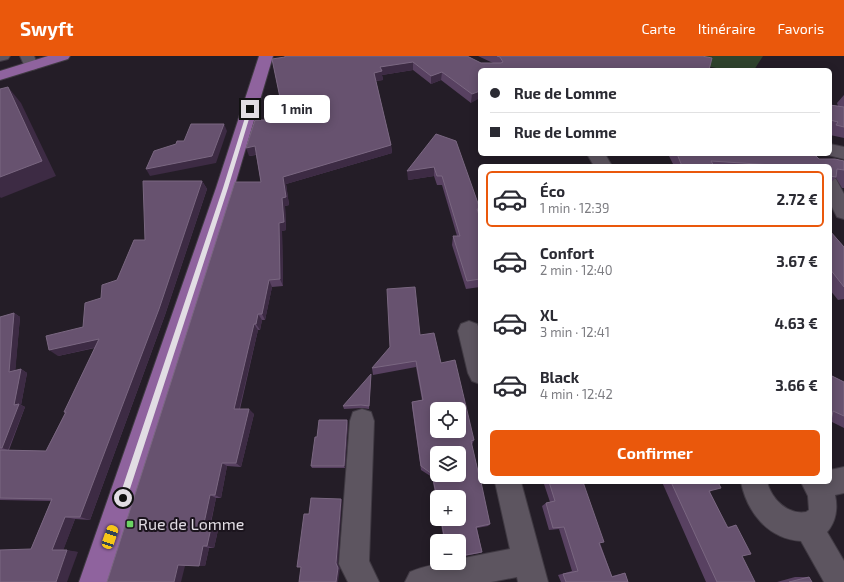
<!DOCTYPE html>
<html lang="fr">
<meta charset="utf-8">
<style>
:root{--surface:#fff;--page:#f7f7f7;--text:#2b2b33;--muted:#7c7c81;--line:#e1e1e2;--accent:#ea580c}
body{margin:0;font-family:"Exo 2",sans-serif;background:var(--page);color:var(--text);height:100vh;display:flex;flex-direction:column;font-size:15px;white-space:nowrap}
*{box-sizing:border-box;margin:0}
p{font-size:13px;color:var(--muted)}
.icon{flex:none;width:22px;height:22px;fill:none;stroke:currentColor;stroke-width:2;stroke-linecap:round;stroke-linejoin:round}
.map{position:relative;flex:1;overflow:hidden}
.details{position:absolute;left:478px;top:108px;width:354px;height:320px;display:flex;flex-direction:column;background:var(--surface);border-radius:6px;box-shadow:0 2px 10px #0003}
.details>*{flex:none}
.banner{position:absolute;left:478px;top:12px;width:354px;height:88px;border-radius:6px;box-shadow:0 2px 10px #0003;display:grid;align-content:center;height:88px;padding:0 12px;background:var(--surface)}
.buttons{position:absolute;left:430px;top:346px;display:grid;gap:8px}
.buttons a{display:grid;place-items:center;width:36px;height:36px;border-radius:6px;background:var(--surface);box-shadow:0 2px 10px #0003;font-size:20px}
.end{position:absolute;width:18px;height:18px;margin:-9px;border:5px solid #e2dde4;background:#111;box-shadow:0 0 0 2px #111}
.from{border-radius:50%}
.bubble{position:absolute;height:28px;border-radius:6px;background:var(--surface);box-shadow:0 2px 10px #0003;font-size:13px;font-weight:700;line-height:28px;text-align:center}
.car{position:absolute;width:12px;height:24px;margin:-12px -6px;border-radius:5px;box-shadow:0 0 3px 1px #0007;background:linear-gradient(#f5c518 24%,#345 0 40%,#f5c518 0 76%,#345 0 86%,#f5c518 0)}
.banner b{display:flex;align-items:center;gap:14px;height:38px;font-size:15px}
.banner b+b{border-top:1px solid var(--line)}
.banner i{width:10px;height:10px;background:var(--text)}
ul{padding:7px 0 0;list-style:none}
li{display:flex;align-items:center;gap:12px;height:56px;margin:0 8px 6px;padding:0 4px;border:2px solid transparent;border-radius:6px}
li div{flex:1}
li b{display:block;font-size:15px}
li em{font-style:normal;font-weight:700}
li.current{border-color:var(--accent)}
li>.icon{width:36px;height:36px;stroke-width:1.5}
.button{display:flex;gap:8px;margin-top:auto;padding:8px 12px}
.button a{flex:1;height:46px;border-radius:6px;background:var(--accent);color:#fff;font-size:16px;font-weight:700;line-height:46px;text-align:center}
header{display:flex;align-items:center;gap:24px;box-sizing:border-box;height:56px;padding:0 20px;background:var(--accent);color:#fff}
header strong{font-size:19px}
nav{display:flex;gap:22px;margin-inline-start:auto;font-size:14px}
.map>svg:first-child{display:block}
.green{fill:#2f432d}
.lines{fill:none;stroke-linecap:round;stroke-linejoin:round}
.minor-casing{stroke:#403a43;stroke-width:2}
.major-casing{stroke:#403a43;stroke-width:2}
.minor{fill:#5d5560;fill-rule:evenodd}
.major{fill:#8f639e;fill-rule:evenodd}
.wall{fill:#584161}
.shaded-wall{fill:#3d2b44}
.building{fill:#67526f;stroke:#7a6781;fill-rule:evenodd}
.route{fill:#e2dde4}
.poi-dot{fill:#6bd363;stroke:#1b141d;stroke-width:1.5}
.labels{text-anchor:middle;stroke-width:4;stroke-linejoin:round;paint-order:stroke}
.near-poi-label{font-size:16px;fill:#e2dde4;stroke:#1b141d;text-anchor:start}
</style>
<header>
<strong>Swyft</strong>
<nav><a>Carte</a><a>Itinéraire</a><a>Favoris</a></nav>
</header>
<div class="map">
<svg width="844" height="526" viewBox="0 0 844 526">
<rect width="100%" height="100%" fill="#241d27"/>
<!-- green -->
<polygon class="green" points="657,0 763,0 754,14 726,14"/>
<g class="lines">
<defs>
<g id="minor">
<polygon points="0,0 10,0 8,3 0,5"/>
<polygon points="20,0 34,0 38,10 36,13 31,14 26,13"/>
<polygon points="830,88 844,91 844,103 824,98 830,98"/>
<polygon points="587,98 605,98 612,110 594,110"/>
<polygon points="830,122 836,123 844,138 844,163 837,161 830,147"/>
<polygon points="469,265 477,268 480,275 480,328 472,325 468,317 458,275 461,268"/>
<polygon points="362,353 371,356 374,365 369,505 379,526 348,526 339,508 350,365 353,356"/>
<path d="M844 411V437L835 439C838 452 836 466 827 476L844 505V526H824L801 485C768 483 747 456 741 426H767C772 444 788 459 806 456L809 454 808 440 801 426H830V414Z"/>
<path d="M495 426H521L548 526H518L517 521 491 526H405L410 516C426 509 441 507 459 507V503L510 493Z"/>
</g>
<g id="major">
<polygon points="48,0 70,0 68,3 0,24 0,15"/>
<polygon points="259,0 273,0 234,132 109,526 79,526 216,132"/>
</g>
</defs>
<!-- minor casing -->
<use href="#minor" class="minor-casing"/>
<!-- major casing -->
<use href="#major" class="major-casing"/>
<!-- minor -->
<use href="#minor" class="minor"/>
<!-- major -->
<use href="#major" class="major"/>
</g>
<!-- wall -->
<g class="wall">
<polygon points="478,0 702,0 480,14 471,47 441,24 431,28 413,14 382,19 383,24 376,25 391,89 392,97 286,128 289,149 285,150 286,174 282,175 283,230 272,231 265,264 262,264 260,274 258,274 240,353 254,358 241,411 227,410 221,442 216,442 210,472 218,474 214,492 209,492 205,510 185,510 107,526 261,126 256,99 249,100 280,64 283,56 272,3 493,7"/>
<polygon points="844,39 844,82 830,79 830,49 838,50 837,47"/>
<polygon points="436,78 480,153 479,159 480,162 480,231 466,233 452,189 453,180 457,180 442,129 437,129 434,120 408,124"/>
<polygon points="487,98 504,98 488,100"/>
<polygon points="506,98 527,98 507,100"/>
<polygon points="668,98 812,98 813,99 819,103 844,105 844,132 842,132 836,122 830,127 830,110 674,110"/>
<polygon points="202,125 207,133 165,259 90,464 75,463 63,494 78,496 31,493 51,445 0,444 0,261 14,257 20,261 15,315 21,313 27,317 21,349 25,351 9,394 46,395 65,357 64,356 95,292 58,300 83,271 101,242 117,224 145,184"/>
<polygon points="830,175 844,191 844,243 838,244 830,234"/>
<polygon points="420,279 441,307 474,384 472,389 490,468 488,470 477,472 482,496 480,497 460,501 459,485 444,485 440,463 459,463 437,441 437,448 432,421 421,414 412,351 412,346 422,344 416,311 373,319 372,312"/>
<polygon points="830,319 844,326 844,372 830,365"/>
<polygon points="371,321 369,353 362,352 344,353 343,350"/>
<polygon points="348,367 345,412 312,412 311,410 317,381"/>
<polygon points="546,426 583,426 600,487 612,520 625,517 628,526 561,526 558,519 572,515 559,473 549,474 542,450 546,447 550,446 544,428"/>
<polygon points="662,426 718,426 710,436 727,471 736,469 742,500 755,526 706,526"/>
<polygon points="795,521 809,521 812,526 777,526"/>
</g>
<!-- shaded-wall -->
<g class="shaded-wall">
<polygon points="413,6 413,14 382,19 383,24 375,25 374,17 380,11"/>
<polygon points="442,16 441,24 431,28 431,20"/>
<polygon points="8,31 21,47 56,120 1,142 0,141 0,121"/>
<polygon points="480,35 480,42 471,47 472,38"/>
<polygon points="224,68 227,75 216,107 150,120 146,113"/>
<polygon points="391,89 392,97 286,128 289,149 285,150 286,174 282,175 283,230 280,223 279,167 283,121"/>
<polygon points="255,90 258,98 249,100 246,92"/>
<polygon points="434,111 434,120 408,124 407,115"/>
<polygon points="202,125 207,133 165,259 90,464 80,461"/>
<polygon points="269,224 272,231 265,264 262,258"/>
<polygon points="14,257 20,261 15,319 9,316"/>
<polygon points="258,258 262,264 260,274 256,268"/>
<polygon points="254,268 258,274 238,358 234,353"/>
<polygon points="99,283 106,289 58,300 49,294"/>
<polygon points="21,313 27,317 21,349 25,351 8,394 2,392 14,349"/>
<polygon points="249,353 254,358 241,411 236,407"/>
<polygon points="347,364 348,367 345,412 344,410"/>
<polygon points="222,407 227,410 221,442 215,439"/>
<polygon points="210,439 216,442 209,474 203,472"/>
<polygon points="341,443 342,444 338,508 340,512 338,526 336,526 336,507"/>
<polygon points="65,461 75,463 63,495 52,494"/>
<polygon points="211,472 218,474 214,492 207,490"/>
<polygon points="203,490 209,492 205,510 199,510"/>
<polygon points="67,494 78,496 67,526 56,526"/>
<polygon points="178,509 185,510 181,526 174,526"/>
</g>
<!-- building -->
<g class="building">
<polygon points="285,0 467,0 481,7 501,7 503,6 500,1 497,0 702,0 712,2 709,14 480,14 480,35 472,38 442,16 431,20 413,6 380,11 382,15 374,17 391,89 283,121 286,141 282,142 284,166 279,167 280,223 269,224 262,258 258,258 256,268 254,268 234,353 249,353 236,407 222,407 215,439 210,439 203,472 211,472 207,490 203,490 199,510 178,509 174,526 107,526 235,126 261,126 255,90 246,92 255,64 280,64 280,56 283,56 272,3 285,1"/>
<polygon points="8,31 42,105 0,121 0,33"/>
<polygon points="830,49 844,51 844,71 836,69 838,66 830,64"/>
<polygon points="191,68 224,68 212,100 146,113 154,95 176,88 177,85 184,85"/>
<polygon points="436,78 456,85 480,153 477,153 480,162 480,223 467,225 453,180 460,180 442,120 437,120 434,111 407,115"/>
<polygon points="677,98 812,98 813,99 816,100 819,103 835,103 844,105 844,114 837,113 836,121 830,120 830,110 778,110 772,109 711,105 714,110 682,110"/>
<polygon points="143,125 202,125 159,253 80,461 65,461 52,494 67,494 56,526 0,526 0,494 31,493 52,443 0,442 0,394 46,395 66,356 64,356 99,283 49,294 46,280 83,271 85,247 101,242 102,229 117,224 134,184 145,184"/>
<polygon points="830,175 844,191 844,231 830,213"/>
<path d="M415 231 420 279 434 277 441 307 455 304 474 384 471 385 480 424V426H481L490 468 476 471 482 496 460 500 459 504V485H445L441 463H459V441H437V442L432 418 421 410 412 346 423 344 416 305 372 312 390 291 387 233ZM437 353H459V375H437ZM437 397H459V419H437Z"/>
<polygon points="14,257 9,316 21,313 14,349 19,348 2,392 0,392 0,261"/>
<polygon points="371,318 369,350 361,349 343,350"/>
<polygon points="830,319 844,326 844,360 833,355 831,365 830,364"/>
<polygon points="319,364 347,364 344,410 311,410 315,381 317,381"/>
<polygon points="549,426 583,426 604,486 599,487 612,521 625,517 628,526 566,526 563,518 578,515 564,471 553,472 546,447 555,445"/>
<polygon points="671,426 718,426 721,432 709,435 728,472 736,469 751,498 742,500 755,526 717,526"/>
<polygon points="311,442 341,443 336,507 338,512 336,526 299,526 301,511 297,511 304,458 309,458"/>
<polygon points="809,521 812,526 789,526"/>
</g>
<!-- route -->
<polygon class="route" points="248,52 252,53 228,132 127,442 123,446 119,442 223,132"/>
<!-- markers -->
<rect class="poi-dot" x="126" y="464" width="8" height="8" rx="2"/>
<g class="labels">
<!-- near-poi labels -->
<g class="near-poi-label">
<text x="138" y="474">Rue de Lomme</text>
</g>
</g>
</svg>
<div class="buttons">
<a><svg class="icon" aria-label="locate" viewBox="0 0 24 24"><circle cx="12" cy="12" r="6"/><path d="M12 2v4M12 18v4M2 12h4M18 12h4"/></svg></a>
<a><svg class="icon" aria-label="layers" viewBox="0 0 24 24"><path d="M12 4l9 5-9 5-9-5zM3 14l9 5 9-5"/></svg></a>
<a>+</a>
<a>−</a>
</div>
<i class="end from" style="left:123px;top:442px"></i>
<i class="end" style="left:250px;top:53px"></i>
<div class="bubble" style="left:264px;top:39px;width:66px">1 min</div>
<i class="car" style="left:110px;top:481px;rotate:19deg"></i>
<div class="banner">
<b><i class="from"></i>Rue de Lomme</b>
<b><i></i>Rue de Lomme</b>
</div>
<section class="details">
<ul>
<li class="current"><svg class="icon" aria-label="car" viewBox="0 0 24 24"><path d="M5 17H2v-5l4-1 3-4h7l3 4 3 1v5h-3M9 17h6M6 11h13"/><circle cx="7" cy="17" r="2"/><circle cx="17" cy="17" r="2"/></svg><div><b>Éco</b><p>1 min · 12:39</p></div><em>2.72 €</em></li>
<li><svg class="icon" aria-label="car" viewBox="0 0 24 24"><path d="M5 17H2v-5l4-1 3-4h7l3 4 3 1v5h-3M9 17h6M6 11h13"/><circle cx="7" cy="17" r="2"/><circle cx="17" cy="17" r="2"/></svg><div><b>Confort</b><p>2 min · 12:40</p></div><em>3.67 €</em></li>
<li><svg class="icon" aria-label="car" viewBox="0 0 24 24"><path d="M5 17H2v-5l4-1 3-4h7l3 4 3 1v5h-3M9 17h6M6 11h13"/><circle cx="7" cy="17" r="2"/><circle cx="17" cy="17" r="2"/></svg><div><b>XL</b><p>3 min · 12:41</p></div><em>4.63 €</em></li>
<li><svg class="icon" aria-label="car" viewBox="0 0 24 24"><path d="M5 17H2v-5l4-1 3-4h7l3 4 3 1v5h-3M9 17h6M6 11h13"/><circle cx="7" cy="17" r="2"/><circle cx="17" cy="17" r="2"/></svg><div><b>Black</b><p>4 min · 12:42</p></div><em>3.66 €</em></li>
</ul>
<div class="button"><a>Confirmer</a></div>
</section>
</div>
